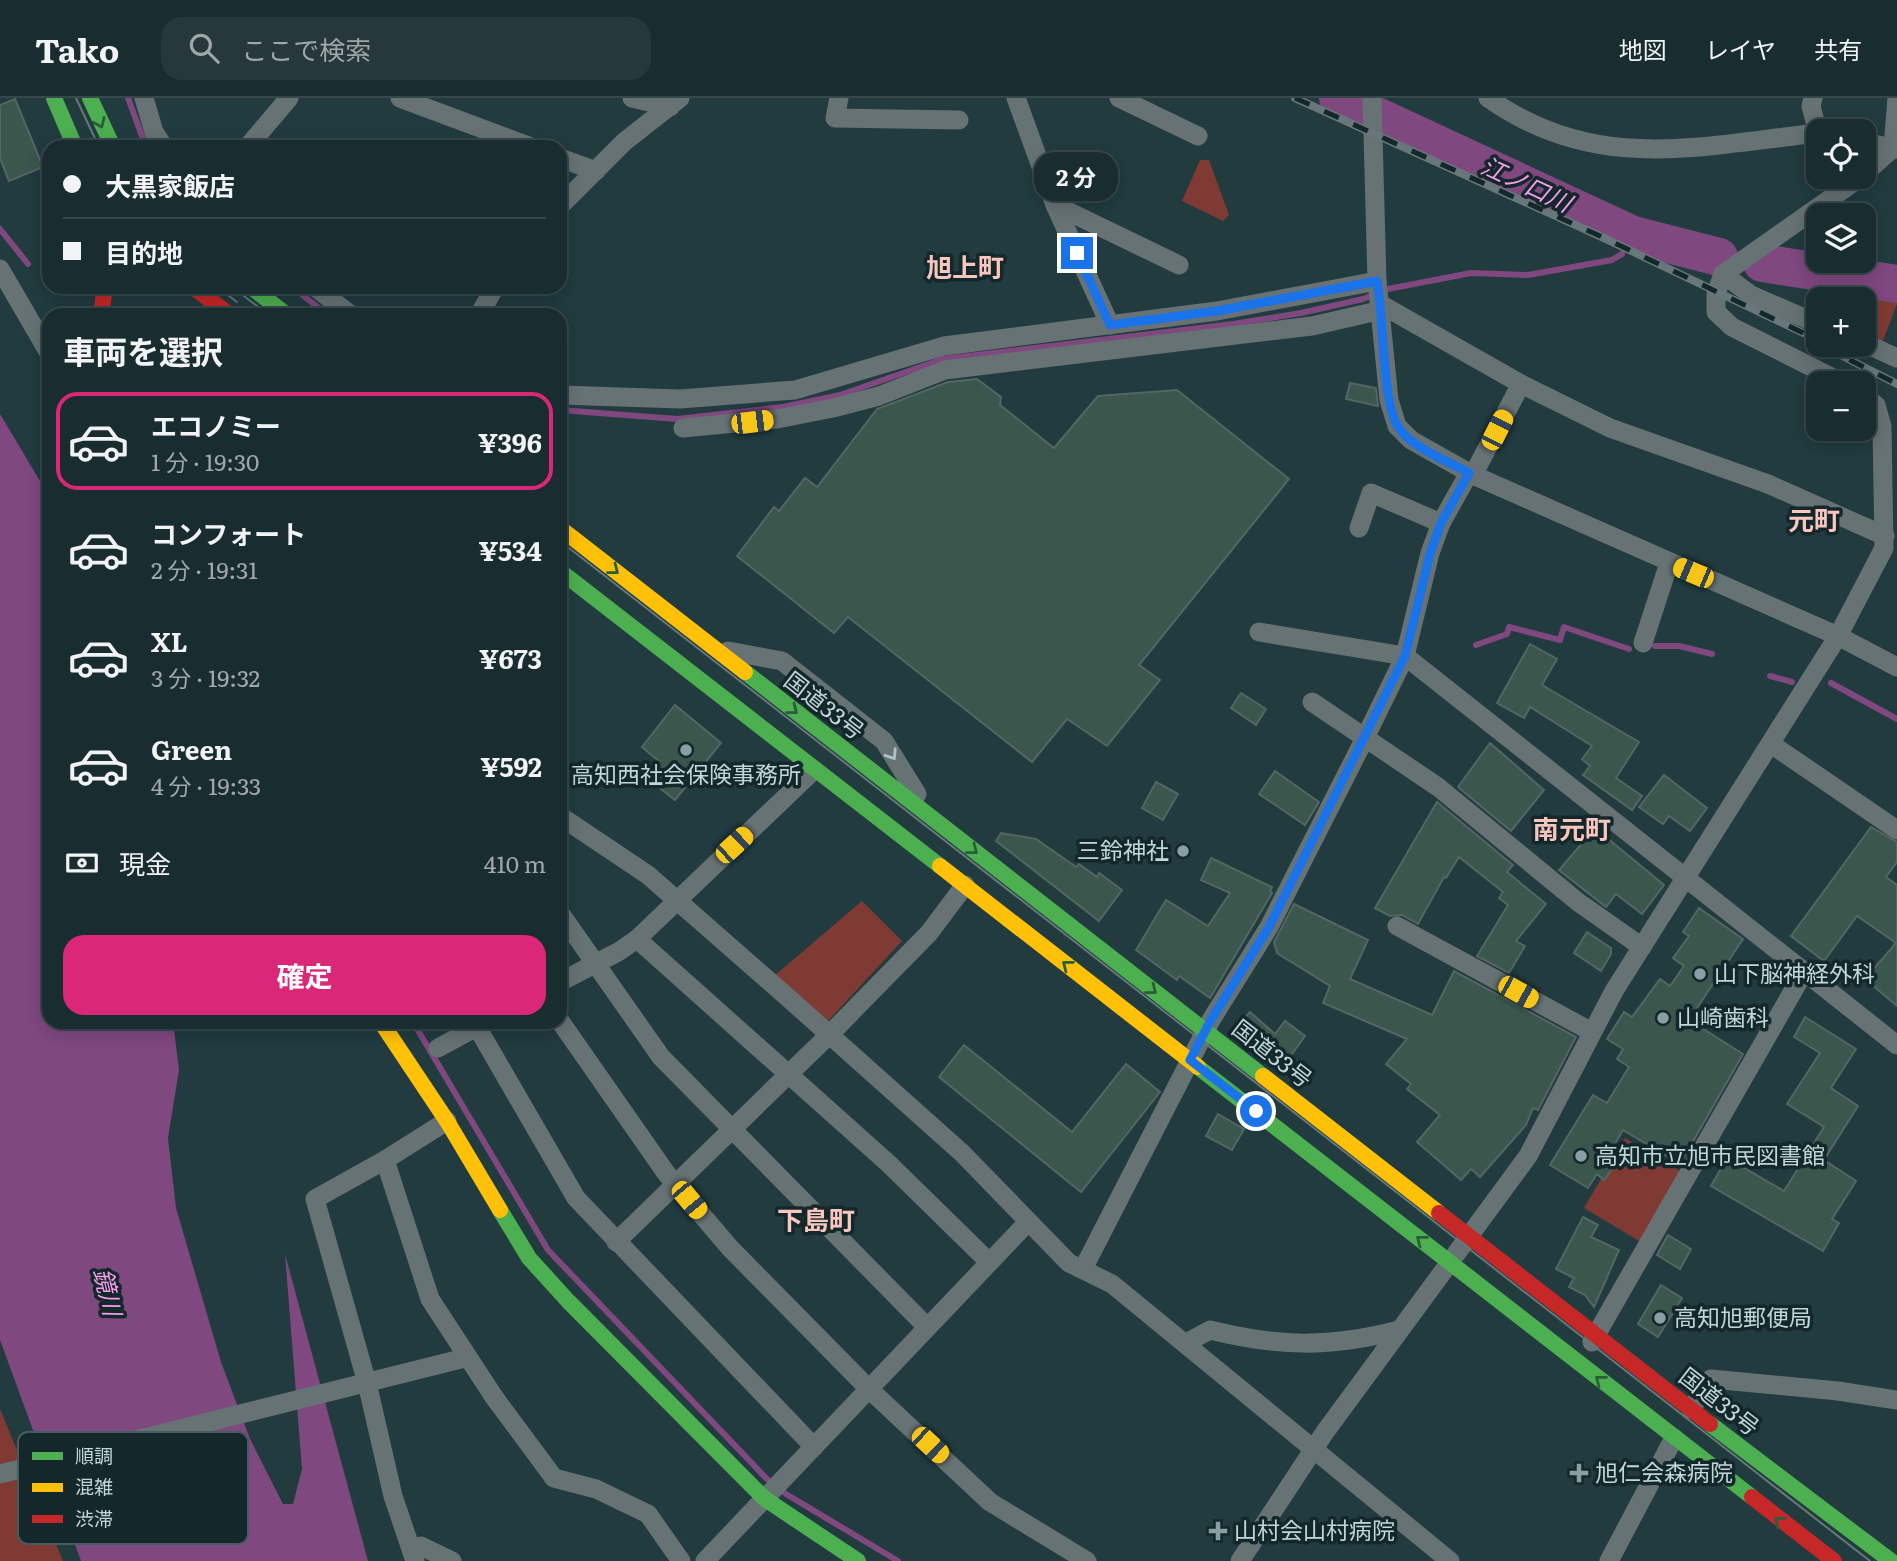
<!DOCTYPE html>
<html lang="ja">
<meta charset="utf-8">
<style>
:root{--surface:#192c2f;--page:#26383b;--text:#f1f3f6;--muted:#9fa7aa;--line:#37484b;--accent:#db2777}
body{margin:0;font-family:Literata,"Noto Sans JP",serif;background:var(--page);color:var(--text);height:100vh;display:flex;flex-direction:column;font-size:26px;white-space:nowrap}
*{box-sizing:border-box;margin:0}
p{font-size:23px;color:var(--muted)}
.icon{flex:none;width:38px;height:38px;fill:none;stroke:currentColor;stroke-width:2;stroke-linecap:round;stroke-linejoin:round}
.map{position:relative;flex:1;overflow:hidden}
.sheet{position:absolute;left:42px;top:210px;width:525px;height:721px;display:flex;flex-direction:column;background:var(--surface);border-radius:21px;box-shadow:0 4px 18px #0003,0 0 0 2px var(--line)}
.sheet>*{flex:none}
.hud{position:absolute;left:42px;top:42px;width:525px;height:154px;border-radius:21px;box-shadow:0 4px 18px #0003,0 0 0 2px var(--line);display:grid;align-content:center;height:154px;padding:0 21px;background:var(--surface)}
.fabs{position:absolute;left:1806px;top:21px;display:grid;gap:14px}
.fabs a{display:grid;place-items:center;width:70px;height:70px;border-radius:14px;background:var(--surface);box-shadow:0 4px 18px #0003,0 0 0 2px var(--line);font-size:35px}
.end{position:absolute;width:32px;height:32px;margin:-16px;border:9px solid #1a73e8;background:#fff;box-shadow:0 0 0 4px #fff}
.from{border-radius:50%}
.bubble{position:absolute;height:49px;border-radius:21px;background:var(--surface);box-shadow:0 4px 18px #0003,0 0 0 2px var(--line);font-size:23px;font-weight:700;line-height:49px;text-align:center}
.car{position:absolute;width:21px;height:42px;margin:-21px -10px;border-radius:9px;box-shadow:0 0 5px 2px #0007;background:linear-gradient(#f5c518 24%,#345 0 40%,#f5c518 0 76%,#345 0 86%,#f5c518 0)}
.hud b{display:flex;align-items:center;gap:24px;height:66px;font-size:26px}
.hud b+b{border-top:2px solid var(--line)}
.hud i{width:18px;height:18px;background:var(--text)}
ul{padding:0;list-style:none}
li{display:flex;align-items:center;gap:21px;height:98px;margin:0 14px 10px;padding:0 7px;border:4px solid transparent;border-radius:21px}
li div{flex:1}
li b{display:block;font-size:26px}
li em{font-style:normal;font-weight:700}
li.active{border-color:var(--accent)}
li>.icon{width:63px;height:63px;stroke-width:1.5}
h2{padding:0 21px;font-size:32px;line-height:84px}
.pay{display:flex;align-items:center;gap:18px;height:77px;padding:0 21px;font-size:26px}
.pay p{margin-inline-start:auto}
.cta{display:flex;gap:14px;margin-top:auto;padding:14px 21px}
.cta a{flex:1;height:80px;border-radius:21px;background:var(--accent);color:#fff;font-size:28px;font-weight:700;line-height:80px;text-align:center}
header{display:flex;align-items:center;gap:42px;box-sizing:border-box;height:98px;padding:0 35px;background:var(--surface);border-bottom:2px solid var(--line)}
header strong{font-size:33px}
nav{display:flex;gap:38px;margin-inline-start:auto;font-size:24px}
.search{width:490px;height:63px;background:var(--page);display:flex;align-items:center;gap:18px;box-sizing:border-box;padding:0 24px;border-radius:21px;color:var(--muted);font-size:26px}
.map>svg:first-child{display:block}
.green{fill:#7f3b33}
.water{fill:#7f487f}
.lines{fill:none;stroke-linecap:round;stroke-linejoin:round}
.stream{stroke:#7f487f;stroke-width:6}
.river{stroke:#7f487f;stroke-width:38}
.building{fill:#3b564d;stroke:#546663;stroke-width:2}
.street{stroke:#677275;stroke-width:19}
.fast{stroke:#4caf50;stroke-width:16}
.slow{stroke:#ffc107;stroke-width:16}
.jam{stroke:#c62828;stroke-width:16}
.tram{stroke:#68777a;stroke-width:2}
.rail-casing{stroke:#68777a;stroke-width:8}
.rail{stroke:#14282b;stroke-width:5;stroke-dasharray:16;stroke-linecap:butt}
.oneway{stroke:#2a5e3a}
.oneway2{stroke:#adc2c6}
.route{stroke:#1a73e8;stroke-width:9}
.poi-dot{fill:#88a0a4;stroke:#14282b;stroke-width:2.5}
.labels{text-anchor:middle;stroke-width:7;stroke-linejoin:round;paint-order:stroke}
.street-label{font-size:23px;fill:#bfd6da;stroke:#14282b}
.poi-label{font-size:23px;fill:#bfd6da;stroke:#14282b;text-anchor:start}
.water-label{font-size:24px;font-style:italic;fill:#f49cee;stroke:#14282b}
.quarter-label{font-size:26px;font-weight:bold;fill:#fac7be;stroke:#14282b}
.key{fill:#14282b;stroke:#475c60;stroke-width:2}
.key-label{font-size:19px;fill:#bfd6da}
</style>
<header>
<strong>Tako</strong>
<div class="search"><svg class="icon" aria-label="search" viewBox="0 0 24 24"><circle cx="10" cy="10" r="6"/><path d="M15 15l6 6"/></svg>ここで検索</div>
<nav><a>地図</a><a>レイヤ</a><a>共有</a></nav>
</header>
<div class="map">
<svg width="1897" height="1463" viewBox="0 0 1897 1463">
<rect width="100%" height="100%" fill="#213b3f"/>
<!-- green -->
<g class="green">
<polygon points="1200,62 1209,62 1229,117 1223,123 1182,103"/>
<polygon points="1868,194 1897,194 1897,206 1881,248 1864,239 1864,203"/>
<polygon points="862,803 902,843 827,924 773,879"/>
<polygon points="1625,1040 1685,1076 1644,1146 1584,1110"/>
<polygon points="0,1311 63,1463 0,1463"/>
</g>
<!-- water -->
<polygon class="water" points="0,316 40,383 49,423 49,924 173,924 179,972 168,1040 176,1110 221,1264 250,1341 283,1406 293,1406 302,1371 285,1156 368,1463 81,1463 0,1242"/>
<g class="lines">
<!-- stream -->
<g class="stream">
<polyline points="128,0 146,49"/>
<polyline points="0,131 28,166"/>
<polyline points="292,189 328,217"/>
<polyline points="560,312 677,321 783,309 840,297 943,261 1233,226 1301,215 1363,201 1388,191 1471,175 1528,177 1612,162 1622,156"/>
<polyline points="1476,547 1507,536 1509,529 1560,542 1564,529 1629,551"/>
<polyline points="1655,548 1679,548 1712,556"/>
<polyline points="1770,578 1792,584"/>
<polyline points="1831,585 1897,621"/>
<polyline points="413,924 548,1152 767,1381 786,1396 898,1463"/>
</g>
<!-- river -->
<g class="river">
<polyline points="1338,0 1633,137 1719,159"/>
<polyline points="1762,165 1897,186"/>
</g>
</g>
<!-- building -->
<g class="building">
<polygon points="15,1 43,69 9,83 0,60 0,7"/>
<polygon points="977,281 1001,299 1000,307 1054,350 1098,298 1177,292 1289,381 1139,567 1160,582 1107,648 1067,621 1032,664 848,519 834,535 737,458 774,409 779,413 805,380 817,389 877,311 948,284"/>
<polygon points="1350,285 1376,290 1378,308 1346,301"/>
<polygon points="1530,546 1557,561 1542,587 1639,644 1616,680 1642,698 1632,712 1583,677 1590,668 1582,661 1592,648 1530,609 1524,620 1497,605"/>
<polygon points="1241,595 1266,611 1256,627 1231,610"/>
<polygon points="675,607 721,645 675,702 647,680 660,664 642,649"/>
<polygon points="1490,645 1544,692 1511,733 1458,689"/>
<polygon points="1275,673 1319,704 1305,727 1259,696"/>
<polygon points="1664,677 1707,710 1690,733 1669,718 1663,726 1639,709"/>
<polygon points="1156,684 1178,696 1163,722 1142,710"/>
<polygon points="1437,704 1513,767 1507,774 1546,806 1516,843 1525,848 1509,875 1477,858 1508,807 1499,800 1503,794 1459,759 1446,780 1444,779 1418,826 1402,817 1390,818 1375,810"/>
<polygon points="1871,729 1897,744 1897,764 1886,779 1897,787 1897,908 1865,881 1896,845 1857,818 1824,863 1791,838"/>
<polygon points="1595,730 1664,787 1642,816 1616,796 1606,809 1559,772"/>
<polygon points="1001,735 1036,741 1076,769 1079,766 1097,779 1099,775 1122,792 1099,823 996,743"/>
<polygon points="1211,760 1272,789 1270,794 1272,795 1210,900 1179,878 1177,882 1136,852 1166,802 1208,828 1230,795 1201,782"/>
<polygon points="1294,806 1368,842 1350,881 1432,917 1454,873 1576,939 1538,1012 1533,1010 1526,1027 1480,1079 1471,1071 1461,1082 1417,1044 1440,1017 1407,991 1411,986 1386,966 1407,941 1323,905 1330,888 1277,855 1274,844"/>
<polygon points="1699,810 1743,841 1689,922 1743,956 1680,1066 1623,1032 1607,1059 1616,1066 1604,1082 1597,1076 1588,1090 1550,1067 1593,997 1607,1005 1629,969 1617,961 1623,951 1607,941 1624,914 1632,919 1660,881 1670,888 1684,868 1673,860 1689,838 1683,834"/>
<polygon points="1587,834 1611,850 1611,856 1601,873 1574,855"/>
<polygon points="1250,914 1275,936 1285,923 1305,938 1284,967 1236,930"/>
<polygon points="1805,919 1856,951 1831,990 1858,1008 1824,1062 1856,1083 1832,1121 1839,1125 1823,1153 1711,1088 1727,1060 1784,1093 1824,1029 1787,1006 1820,955 1794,939"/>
<polygon points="964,947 1072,1034 1126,966 1160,994 1081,1094 939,979"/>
<polygon points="1218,1016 1244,1031 1232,1052 1206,1038"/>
<polygon points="1583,1119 1598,1127 1591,1139 1619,1152 1594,1209 1585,1197 1569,1189 1574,1180 1556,1171"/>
<polygon points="1668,1137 1691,1151 1680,1171 1657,1157"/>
<polygon points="1661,1187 1682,1200 1658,1239 1638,1226"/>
</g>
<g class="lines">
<!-- street -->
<g class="street">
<polyline points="144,0 154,34 164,49"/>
<polyline points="400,0 531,49"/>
<polyline points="632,0 670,9"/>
<polyline points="839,0 835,20 959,22"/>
<polyline points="1016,0 1055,107 1110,227"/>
<polyline points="1119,0 1198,38"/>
<polyline points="1372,0 1377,183 1389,302 1397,328 1411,342 1473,377 1838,538 1897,569"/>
<path d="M1488 0C1596 76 1698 48 1818 35"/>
<polyline points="1813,0 1811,8 1818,35"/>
<polyline points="1864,44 1897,51"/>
<polyline points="256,49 250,46 289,0"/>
<polyline points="560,60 596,73"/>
<polyline points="1864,76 1893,50 1897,0"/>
<polyline points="1055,107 1179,167"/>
<polyline points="560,108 624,44 680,0"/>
<polyline points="0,171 49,255"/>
<polyline points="1723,176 1751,197 1818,226"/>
<polyline points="315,189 351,217"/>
<polyline points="1382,207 1521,286 1610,330 1768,386 1885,438"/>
<polyline points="479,217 495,189"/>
<polyline points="1864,245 1897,260"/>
<polyline points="1843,285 1732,229 1716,214 1716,196 1723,176 1861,79"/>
<polyline points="560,297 680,301 795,292 944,248 1217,213 1377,183"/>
<polyline points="683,330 777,321 833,310 879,298 945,272 1312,228 1382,212"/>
<polyline points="1473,377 1521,286"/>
<polyline points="1359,430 1371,395 1441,425"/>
<polyline points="1259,534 1405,558 1897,947"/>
<polyline points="1643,545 1669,465"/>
<polyline points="728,553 782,563 884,643 917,696"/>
<polyline points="1312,604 1438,689 1578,804 1642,849"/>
<polyline points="1771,646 1897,732"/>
<polyline points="560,718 648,777 785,897 962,1055 1069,1165 1112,1186 1450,1463"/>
<polyline points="560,815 661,959 927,1229"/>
<polyline points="1397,828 1592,934"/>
<polyline points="637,841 889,1066 989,1164"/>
<polyline points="560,884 618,854 637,841 814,672"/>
<polyline points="560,923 666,1075 730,1150 869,1291 990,1404 1087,1463"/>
<polyline points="477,929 576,1100 814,1349"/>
<polyline points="438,950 486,924"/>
<polyline points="447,1023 385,1062 430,1201 494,1299 554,1380 596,1391 648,1416 681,1463"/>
<polyline points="385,1062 315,1101 367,1285 393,1398 415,1463"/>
<polyline points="616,1144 829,937 929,835 965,787"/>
<polyline points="1083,1171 1211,922 1269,829 1366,638 1405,558 1430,455 1441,425 1469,375"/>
<polyline points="1592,1244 1804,874"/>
<path d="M1186 1245 1210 1232C1279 1249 1330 1250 1399 1232"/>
<polyline points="1691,1311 1711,1281 1838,1293 1897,1302"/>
<polyline points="0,1376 465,1260"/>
<polyline points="421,1448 452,1463"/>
<polyline points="705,1463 1028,1124"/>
<polyline points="1240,1463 1325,1334 1528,1058 1614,893 1838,538 1884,450 1882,328 1876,307 1864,298"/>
<polyline points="1609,1463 1674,1340"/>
</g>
<!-- fast -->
<g class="fast">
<polyline points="54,0 75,49"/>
<polyline points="90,0 113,49"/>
<polyline points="251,189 287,217"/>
<polyline points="560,473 940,768"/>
<polyline points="745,574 1263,978"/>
<polyline points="1198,969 1752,1399"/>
<polyline points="500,1112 529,1160 568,1203 765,1401 858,1463"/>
<polyline points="1710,1326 1891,1463"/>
</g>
<!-- slow -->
<g class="slow">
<polyline points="560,430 745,574"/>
<polyline points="940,768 1198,969"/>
<polyline points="381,924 447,1023 500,1112"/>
<polyline points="1263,978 1439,1115"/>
</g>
<!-- jam -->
<g class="jam">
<polyline points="193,189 230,217"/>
<polyline points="101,217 105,189"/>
<polyline points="1439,1115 1710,1326"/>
<polyline points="1752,1399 1834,1463"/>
</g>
<!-- tram -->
<g class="tram">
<polyline points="76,0 99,49"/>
<polyline points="217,189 237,204"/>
<polyline points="232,189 269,217"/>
<polyline points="560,443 1870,1463"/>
</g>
<defs>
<g id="rail">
<polyline points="1295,0 1600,138 1818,242"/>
<polyline points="1821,247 1897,286"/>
</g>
</defs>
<!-- rail casing -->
<use href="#rail" class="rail-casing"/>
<!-- rail -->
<use href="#rail" class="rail"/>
</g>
<!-- one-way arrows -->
<defs><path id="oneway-chevron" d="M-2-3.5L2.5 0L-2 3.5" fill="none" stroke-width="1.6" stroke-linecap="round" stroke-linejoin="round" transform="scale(1.75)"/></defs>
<g class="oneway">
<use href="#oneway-chevron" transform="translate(100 25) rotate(66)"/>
<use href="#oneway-chevron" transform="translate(614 472) rotate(38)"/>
<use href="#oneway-chevron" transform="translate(793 612) rotate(38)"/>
<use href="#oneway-chevron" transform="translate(973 752) rotate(38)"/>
<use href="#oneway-chevron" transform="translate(1067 867) rotate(-142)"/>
<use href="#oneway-chevron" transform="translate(1152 892) rotate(38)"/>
<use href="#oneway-chevron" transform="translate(1421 1142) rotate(-142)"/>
<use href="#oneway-chevron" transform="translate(1600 1282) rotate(-142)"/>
<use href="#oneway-chevron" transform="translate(1779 1423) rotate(-142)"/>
</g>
<use class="oneway2" href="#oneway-chevron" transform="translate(892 657) rotate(57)"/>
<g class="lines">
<!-- route -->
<path class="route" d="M1077 155 1110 227 1217 213 1377 183C1384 220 1382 300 1397 327 1409 349 1448 363 1469 375L1441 425 1430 456 1405 558 1269 829 1211 922 1190 962 1256 1013"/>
</g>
<!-- markers -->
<g class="poi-dot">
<circle cx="686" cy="652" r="7"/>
<circle cx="1183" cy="753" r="7"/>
<circle cx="1700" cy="876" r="7"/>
<circle cx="1663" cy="920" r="7"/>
<circle cx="1581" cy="1058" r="7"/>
<circle cx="1660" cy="1220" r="7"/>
<path d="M1575.5 1364.5h7v7h7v7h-7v7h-7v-7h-7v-7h7z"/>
<path d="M1214.5 1422.5h7v7h7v7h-7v7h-7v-7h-7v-7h7z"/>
</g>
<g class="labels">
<!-- street labels -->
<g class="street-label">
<text transform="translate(824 608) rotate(38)" y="8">国道33号</text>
<text transform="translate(1272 956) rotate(38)" y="8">国道33号</text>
<text transform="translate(1719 1304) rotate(38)" y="8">国道33号</text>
</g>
<!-- poi labels -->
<g class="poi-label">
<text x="686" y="685" text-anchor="middle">高知西社会保険事務所</text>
<text x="1169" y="761" text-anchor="end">三鈴神社</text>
<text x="1714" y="884">山下脳神経外科</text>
<text x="1677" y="928">山崎歯科</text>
<text x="1595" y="1066">高知市立旭市民図書館</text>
<text x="1674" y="1228">高知旭郵便局</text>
<text x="1595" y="1383">旭仁会森病院</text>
<text x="1234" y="1441">山村会山村病院</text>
</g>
<!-- water labels -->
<g class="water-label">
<text transform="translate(1526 87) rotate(25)" y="8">江ノ口川</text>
<text transform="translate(107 1194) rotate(77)" y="8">鏡川</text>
</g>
<!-- quarter labels -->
<g class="quarter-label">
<text x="965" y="179">旭上町</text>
<text x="1814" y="432">元町</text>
<text x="1572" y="741">南元町</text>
<text x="816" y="1132">下島町</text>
</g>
</g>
<!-- legend -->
<rect x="18" y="1334" width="230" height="112" rx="10" class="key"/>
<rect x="32" y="1354" width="31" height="8" fill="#4caf50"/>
<rect x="32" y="1385" width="31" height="9" fill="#ffc107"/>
<rect x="32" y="1417" width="31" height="8" fill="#c62828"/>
<g class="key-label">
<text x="75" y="1365">順調</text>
<text x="75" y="1396">混雑</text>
<text x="75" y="1428">渋滞</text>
</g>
</svg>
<div class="fabs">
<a><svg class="icon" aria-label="locate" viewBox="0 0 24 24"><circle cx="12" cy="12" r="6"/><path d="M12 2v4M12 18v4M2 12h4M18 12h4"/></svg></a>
<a><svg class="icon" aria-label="layers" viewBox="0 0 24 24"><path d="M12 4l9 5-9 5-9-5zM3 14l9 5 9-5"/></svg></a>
<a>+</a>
<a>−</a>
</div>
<i class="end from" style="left:1256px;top:1013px"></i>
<i class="end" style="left:1077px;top:155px"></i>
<div class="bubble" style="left:1034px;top:54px;width:84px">2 分</div>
<i class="car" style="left:752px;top:324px;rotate:83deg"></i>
<i class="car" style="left:1497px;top:332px;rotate:27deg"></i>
<i class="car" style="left:1693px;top:475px;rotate:293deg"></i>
<i class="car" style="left:734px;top:747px;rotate:47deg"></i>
<i class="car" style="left:1518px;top:894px;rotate:119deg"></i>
<i class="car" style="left:689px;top:1102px;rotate:140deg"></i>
<i class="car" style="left:930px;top:1347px;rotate:133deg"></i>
<div class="hud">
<b><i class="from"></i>大黒家飯店</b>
<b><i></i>目的地</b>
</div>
<section class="sheet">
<h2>車両を選択</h2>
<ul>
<li class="active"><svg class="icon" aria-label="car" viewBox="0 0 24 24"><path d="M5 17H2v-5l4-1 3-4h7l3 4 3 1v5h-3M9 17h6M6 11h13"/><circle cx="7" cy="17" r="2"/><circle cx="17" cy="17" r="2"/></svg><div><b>エコノミー</b><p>1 分 · 19:30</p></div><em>¥396</em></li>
<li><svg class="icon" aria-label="car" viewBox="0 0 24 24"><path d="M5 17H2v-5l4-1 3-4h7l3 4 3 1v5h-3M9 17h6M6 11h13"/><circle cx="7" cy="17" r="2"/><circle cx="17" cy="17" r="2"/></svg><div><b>コンフォート</b><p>2 分 · 19:31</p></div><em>¥534</em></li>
<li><svg class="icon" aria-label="car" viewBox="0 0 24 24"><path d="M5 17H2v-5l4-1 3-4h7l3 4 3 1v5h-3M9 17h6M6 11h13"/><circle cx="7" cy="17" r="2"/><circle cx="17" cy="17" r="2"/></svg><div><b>XL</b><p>3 分 · 19:32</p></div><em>¥673</em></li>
<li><svg class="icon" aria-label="car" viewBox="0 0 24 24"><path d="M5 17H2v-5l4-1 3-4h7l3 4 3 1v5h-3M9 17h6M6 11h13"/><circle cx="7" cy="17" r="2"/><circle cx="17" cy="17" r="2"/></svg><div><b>Green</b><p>4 分 · 19:33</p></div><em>¥592</em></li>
</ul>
<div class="pay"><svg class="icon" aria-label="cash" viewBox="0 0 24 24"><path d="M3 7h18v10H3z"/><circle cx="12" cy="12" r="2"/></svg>現金<p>410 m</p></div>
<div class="cta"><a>確定</a></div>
</section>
</div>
